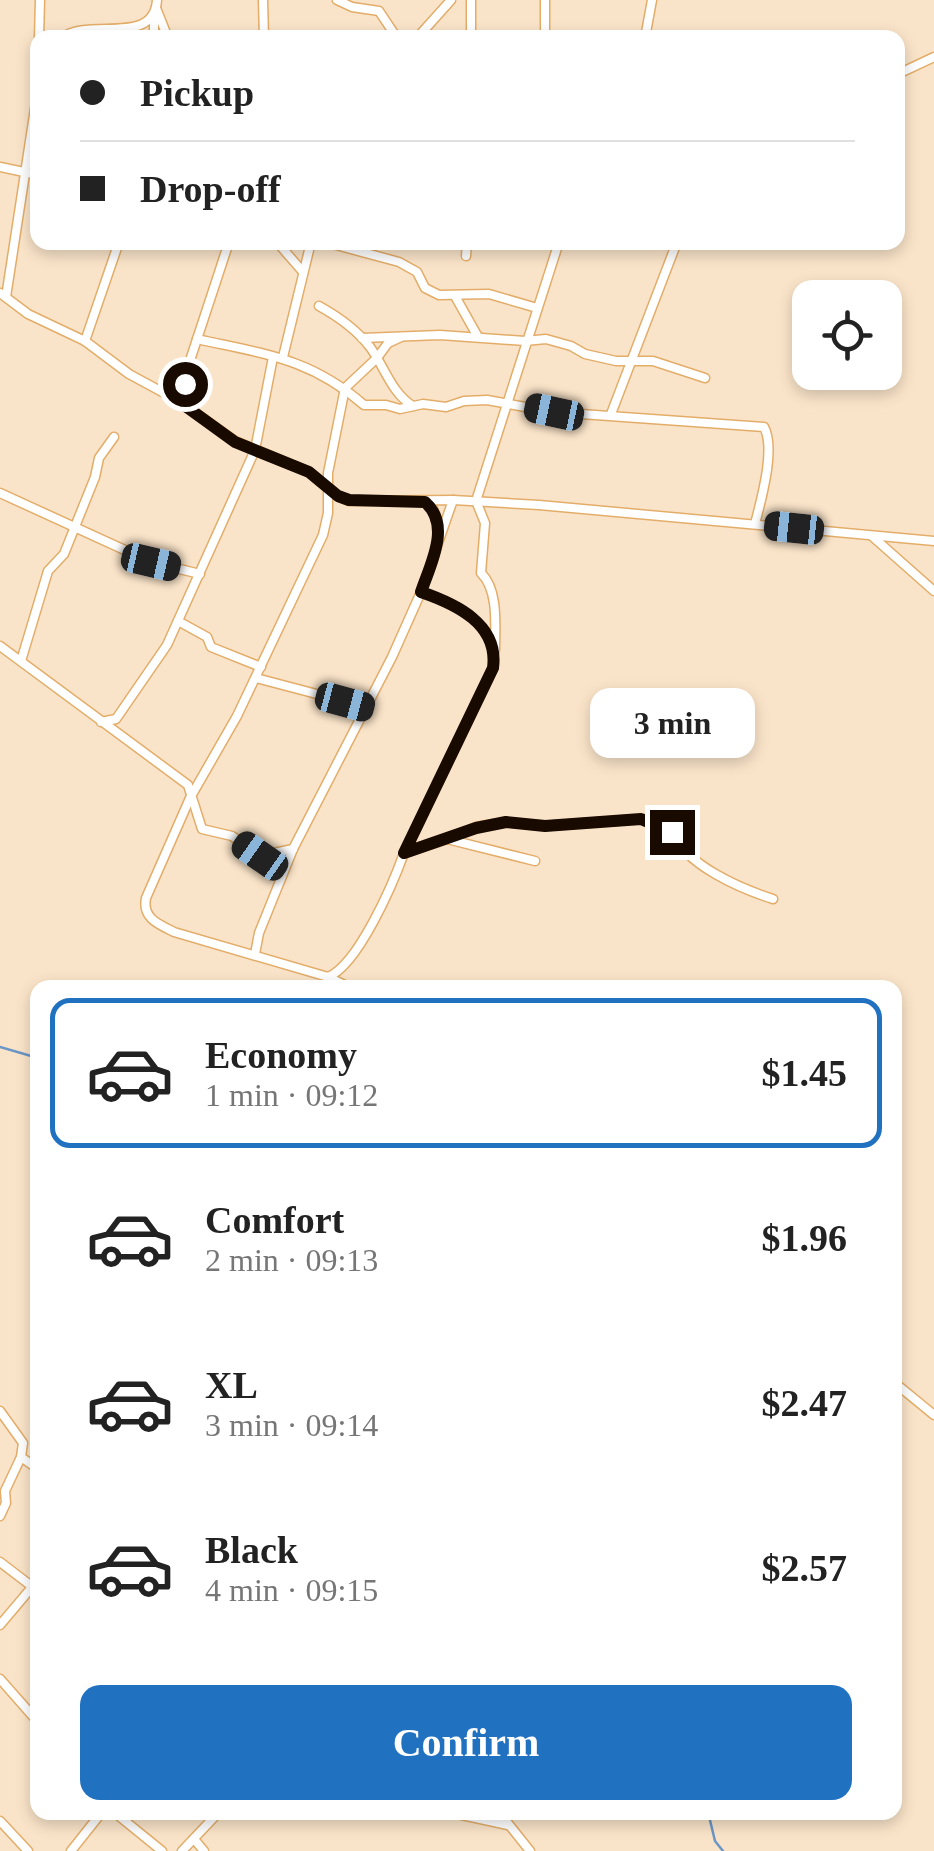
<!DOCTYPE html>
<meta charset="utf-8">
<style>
:root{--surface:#fff;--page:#f6f6f6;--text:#222;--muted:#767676;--line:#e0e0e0;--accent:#2072c1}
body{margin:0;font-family:"Times New Roman",serif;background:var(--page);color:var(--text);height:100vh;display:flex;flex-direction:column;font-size:38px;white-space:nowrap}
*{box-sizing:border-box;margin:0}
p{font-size:32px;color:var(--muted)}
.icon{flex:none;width:55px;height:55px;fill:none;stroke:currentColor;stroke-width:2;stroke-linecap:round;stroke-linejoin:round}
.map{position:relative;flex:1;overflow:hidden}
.panel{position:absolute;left:30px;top:980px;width:872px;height:840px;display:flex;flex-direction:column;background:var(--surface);border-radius:20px;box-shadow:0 5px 15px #0003}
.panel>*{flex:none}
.banner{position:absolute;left:30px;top:30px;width:875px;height:220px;border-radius:20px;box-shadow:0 5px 15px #0003;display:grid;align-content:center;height:220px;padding:0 50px;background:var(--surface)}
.fabs{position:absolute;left:792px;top:280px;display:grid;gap:20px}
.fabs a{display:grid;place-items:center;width:110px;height:110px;border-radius:20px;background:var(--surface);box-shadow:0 5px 15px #0003;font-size:50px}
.end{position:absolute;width:45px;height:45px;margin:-22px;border:12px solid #190a00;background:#fff;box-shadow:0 0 0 5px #fff}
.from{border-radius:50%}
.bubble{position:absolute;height:70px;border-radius:20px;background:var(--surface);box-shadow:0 5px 15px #0003;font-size:32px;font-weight:700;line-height:70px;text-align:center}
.car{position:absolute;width:30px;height:60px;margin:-30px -15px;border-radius:12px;box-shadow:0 0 8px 2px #0007;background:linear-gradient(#222 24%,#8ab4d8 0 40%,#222 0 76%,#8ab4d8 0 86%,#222 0)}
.banner b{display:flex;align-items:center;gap:35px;height:95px;font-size:38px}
.banner b+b{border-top:2px solid var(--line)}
.banner i{width:25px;height:25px;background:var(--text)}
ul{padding:18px 0 0;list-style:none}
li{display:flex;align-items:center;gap:30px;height:150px;margin:0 20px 15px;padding:0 30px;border:5px solid transparent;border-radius:20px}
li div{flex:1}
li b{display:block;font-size:38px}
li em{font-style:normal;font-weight:700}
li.active{border-color:var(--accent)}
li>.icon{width:90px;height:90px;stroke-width:1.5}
.cta{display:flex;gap:20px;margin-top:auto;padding:20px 50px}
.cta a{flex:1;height:115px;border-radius:20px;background:var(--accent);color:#fff;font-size:40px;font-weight:700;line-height:115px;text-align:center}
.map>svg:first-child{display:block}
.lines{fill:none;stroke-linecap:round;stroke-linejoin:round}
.stream{stroke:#6b96c6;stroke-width:2.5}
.minor-casing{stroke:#e3ad69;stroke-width:11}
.minor{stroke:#fff;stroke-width:8}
.route{stroke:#190a00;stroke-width:12}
</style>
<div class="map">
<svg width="934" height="1851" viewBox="0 0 934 1851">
<rect width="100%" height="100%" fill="#fae4c9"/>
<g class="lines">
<!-- stream -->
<g class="stream">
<polyline points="0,1047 38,1058"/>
<polyline points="708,1812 715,1841 723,1851"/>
</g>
<defs>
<g id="minor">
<polyline points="263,0 264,38"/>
<polyline points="337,0 352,7 379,11 397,38"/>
<polyline points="471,0 471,38"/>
<polyline points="156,8 168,38"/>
<polyline points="154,19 154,38"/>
<polyline points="39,38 40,0"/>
<path d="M62 38C88 17 154 47 157 0"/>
<polyline points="417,38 451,0"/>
<polyline points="545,38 545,0"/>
<polyline points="645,38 652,0"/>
<polyline points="898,74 934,57"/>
<polyline points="0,167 38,175"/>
<polyline points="277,242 303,272"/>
<polyline points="325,242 399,262 417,272 425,288 439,295 489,294 537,308"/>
<polyline points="466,256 467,242"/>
<polyline points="0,293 28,314 85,341 129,374 177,400 235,441 309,472 338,496 349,501 453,500 539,505 934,541"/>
<polyline points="455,296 478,337"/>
<polyline points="6,297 38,89"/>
<path d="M319 306C339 317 356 329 370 347 384 366 392 394 413 406"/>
<path d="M401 337 388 343 377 358 345 388 328 473V513L323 535 237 716 190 798 146 898C142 918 158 924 174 932L328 977C358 965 393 884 404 853L447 839 535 861"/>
<polyline points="362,338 440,335 525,341 546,339 571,346 585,354 616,361 653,361 705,378"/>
<path d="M197 339C264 354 310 358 364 405H386L400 409 423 404 446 407 464 401 487 400 553 412 764 427C776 449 761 500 755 524"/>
<polyline points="85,341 119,242"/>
<polyline points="283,357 311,242"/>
<polyline points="177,400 229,242"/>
<polyline points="611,414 677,242"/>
<polyline points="0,493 151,562 200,574"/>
<polyline points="425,502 433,509 440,535"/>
<polyline points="873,537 934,591"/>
<polyline points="178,621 207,637 211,647 261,667"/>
<polyline points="0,646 188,785 202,829 232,836 260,856 293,849"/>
<path d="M495 650C495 627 499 590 481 573L485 523 476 501 559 242"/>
<polyline points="21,661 48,571 64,554 95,477 99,458 114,437"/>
<polyline points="256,678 366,707"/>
<polyline points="101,722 116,719 167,645 255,450 273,357"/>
<path d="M447 839 476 827 506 822 545 826 641 819 672 832C686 865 739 888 773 899"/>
<path d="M405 852 493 668C499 624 456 604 421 592"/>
<polyline points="255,954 259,933 293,849 392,657 421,592 453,500"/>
<polyline points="328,977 351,988"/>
<polyline points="895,1383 934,1415"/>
<polyline points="0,1411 23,1443 21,1457 38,1469"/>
<polyline points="0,1516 6,1503 5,1491 21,1457"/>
<polyline points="0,1562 38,1591"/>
<polyline points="0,1625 38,1580"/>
<polyline points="0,1679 38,1722"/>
<polyline points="114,1812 162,1851"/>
<polyline points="448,1812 508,1825"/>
<polyline points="499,1812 530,1851"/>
<polyline points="0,1821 28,1851"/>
<polyline points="194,1839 204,1851"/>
<polyline points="71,1851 102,1812"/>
<polyline points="182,1851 219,1812"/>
</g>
</defs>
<!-- minor casing -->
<use href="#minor" class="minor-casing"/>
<!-- minor -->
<use href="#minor" class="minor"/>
</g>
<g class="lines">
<!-- route -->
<path class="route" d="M185 384 177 400 235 442 309 472 338 496 349 500 425 502C452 525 430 565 421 592 456 604 499 624 493 668L404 853 476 828 506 822 545 826 641 819 672 832"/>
</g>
</svg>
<div class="fabs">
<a><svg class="icon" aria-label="locate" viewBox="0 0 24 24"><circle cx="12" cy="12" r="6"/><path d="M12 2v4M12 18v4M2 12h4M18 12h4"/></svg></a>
</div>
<i class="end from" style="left:185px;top:384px"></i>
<i class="end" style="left:672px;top:832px"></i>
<div class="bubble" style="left:590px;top:688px;width:165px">3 min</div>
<i class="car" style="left:554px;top:412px;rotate:282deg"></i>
<i class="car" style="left:794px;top:528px;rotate:276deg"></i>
<i class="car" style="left:151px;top:562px;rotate:103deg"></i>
<i class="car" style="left:345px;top:702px;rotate:105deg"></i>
<i class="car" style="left:260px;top:856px;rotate:305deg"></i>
<div class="banner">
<b><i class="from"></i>Pickup</b>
<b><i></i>Drop-off</b>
</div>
<section class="panel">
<ul>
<li class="active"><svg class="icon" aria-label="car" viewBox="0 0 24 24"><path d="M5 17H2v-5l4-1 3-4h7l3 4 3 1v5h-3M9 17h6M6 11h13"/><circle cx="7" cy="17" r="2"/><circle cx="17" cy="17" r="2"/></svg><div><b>Economy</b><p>1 min · 09:12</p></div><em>$1.45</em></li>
<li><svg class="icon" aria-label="car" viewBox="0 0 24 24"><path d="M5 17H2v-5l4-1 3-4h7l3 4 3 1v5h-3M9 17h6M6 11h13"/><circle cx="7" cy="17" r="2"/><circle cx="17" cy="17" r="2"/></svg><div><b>Comfort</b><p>2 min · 09:13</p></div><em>$1.96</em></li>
<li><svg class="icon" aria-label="car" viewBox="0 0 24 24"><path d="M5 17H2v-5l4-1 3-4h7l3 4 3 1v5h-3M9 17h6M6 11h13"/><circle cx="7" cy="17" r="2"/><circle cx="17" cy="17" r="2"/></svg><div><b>XL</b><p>3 min · 09:14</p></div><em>$2.47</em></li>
<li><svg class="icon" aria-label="car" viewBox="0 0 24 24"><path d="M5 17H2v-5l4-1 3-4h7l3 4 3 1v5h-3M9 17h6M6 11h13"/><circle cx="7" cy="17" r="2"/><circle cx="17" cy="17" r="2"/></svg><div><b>Black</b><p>4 min · 09:15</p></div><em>$2.57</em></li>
</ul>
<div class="cta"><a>Confirm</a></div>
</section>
</div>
